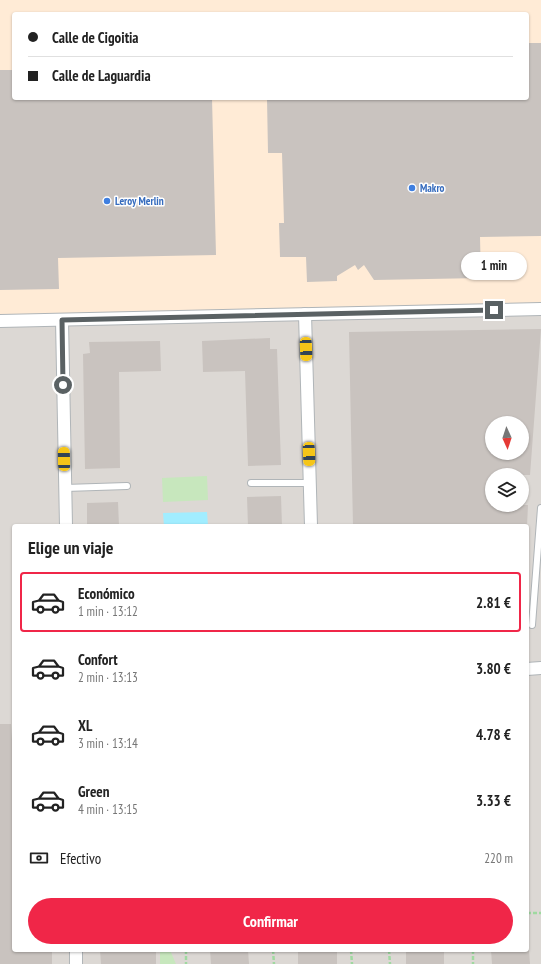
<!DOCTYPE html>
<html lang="es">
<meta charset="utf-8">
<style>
:root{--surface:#fff;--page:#f6f6f6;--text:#222;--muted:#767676;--line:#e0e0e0;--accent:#f02648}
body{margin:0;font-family:"PT Sans Narrow",sans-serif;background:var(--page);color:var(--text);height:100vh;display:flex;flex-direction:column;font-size:15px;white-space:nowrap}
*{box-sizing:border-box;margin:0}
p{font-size:13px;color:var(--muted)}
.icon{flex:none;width:22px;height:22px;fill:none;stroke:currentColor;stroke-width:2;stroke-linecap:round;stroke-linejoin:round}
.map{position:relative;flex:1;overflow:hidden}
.panel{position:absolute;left:12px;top:524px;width:517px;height:428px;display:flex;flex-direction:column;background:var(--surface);border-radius:4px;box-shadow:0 1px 3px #0004}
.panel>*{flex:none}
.hud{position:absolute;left:12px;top:12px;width:517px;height:88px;border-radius:4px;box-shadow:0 1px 3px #0004;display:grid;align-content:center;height:88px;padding:0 16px;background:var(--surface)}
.needle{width:26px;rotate:177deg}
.fabs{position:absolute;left:485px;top:416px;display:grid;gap:8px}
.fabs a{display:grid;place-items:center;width:44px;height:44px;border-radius:50%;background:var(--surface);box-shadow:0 1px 3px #0004;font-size:20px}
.end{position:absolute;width:18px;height:18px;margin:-9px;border:5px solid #5a6163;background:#fff;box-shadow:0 0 0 2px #fff}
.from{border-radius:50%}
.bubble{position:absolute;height:28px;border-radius:14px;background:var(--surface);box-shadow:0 1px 3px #0004;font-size:13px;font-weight:600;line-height:28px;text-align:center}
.car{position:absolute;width:12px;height:24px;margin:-12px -6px;border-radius:5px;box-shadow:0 0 3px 1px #0007;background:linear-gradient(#f5c518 24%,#345 0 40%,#f5c518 0 76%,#345 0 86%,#f5c518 0)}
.hud b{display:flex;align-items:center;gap:14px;height:38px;font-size:15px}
.hud b+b{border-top:1px solid var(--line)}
.hud i{width:10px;height:10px;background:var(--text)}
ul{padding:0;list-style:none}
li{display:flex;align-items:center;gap:12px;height:60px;margin:0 8px 6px;padding:0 8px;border:2px solid transparent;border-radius:4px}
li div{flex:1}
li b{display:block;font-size:15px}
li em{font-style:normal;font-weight:600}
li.on{border-color:var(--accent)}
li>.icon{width:36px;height:36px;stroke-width:1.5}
h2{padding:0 16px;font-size:18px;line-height:48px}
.pay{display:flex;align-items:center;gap:10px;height:44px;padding:0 16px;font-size:15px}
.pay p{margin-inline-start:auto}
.button{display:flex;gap:8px;margin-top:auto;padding:8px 16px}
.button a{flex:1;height:46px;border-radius:24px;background:var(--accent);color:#fff;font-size:16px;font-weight:600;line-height:46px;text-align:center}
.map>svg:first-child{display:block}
.commercial{fill:#ffebd6;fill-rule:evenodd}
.industrial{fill:#dcd8d4;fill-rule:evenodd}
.green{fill:#c7e7bd}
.water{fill:#a1edff}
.building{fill:#c9c3bf;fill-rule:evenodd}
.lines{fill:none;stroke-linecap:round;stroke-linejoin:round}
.service-casing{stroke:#b0b5b8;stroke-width:8}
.minor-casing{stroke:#b0b5b8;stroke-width:14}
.path{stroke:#9fd9a0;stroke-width:2.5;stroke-dasharray:4 2;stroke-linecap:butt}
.service{stroke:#fff;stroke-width:6}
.minor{stroke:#fff;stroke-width:12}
.route{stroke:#5a6163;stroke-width:5}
.shop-dot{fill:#3f7fe0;stroke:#fff;stroke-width:1.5}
.labels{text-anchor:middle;stroke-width:3;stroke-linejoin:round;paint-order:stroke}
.shop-label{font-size:11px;font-weight:bold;fill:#366cbe;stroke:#fff;text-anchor:start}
</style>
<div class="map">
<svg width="541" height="964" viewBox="0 0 541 964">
<rect width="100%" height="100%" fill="#eee8e2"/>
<!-- commercial -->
<path class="commercial" d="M0 0H541V309L0 321ZM14 14H527V98H14Z"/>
<!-- industrial -->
<path class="industrial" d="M541 309V964H0V321ZM492 423H522V453H492ZM492 475H522V505H492ZM14 526H527V950H14Z"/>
<!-- green -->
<g class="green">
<polygon points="207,476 208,500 163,502 162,478"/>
<polygon points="160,950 170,950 176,964 160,964"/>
</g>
<!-- water -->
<polygon class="water" points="207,512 208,526 164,526 163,513"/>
<!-- building -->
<g class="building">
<polygon points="527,43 541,43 541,236 480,237 481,278 374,280 364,265 358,270 355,265 337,276 337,281 307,282 306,257 280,257 279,223 284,223 282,153 268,153 267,98 527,98"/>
<polygon points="0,70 14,70 14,98 212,98 216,255 58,258 59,289 0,290"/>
<path d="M541 329 530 475H492V505H528L527 526H353L349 332ZM492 423H522V453H492Z"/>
<polygon points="270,338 270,349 277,349 281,465 248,466 245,371 203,372 202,341"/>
<polygon points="160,341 161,371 119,372 120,468 85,469 83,354 90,353 89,342"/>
<polygon points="281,496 282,526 248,526 247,497"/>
<polygon points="118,502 119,526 87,526 87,503"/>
<polygon points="0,724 11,724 12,740 14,740 14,950 52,950 52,964 0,964"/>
<polygon points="100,950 156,950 156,964 101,964"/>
<polygon points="210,950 248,950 249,964 211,964"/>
<rect x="298" y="950" width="39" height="14"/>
<rect x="406" y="950" width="38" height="14"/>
<polygon points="491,950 529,950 530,964 492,964"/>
</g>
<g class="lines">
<defs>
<g id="service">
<polyline points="251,483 310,483"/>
<polyline points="65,488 127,486"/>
<polyline points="532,625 541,508"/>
</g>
<g id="minor">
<polyline points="305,314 311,526"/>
<polyline points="62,320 66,526"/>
<polyline points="0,321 541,309"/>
<polyline points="527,669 541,668"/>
<polyline points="76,950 76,964"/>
</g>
</defs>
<!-- service casing -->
<use href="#service" class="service-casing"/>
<!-- minor casing -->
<use href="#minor" class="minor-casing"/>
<!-- path -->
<g class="path">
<polyline points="527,913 541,913"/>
<polyline points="186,950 186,964"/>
<polyline points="273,950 274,964"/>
<polyline points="351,950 352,964"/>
<polyline points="389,950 390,964"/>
<polyline points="473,950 473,964"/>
</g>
<!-- service -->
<use href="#service" class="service"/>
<!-- minor -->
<use href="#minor" class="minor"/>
</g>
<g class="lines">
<!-- route -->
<polyline class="route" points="63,385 62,320 494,310"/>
</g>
<!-- markers -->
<g class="shop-dot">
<circle cx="412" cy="188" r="4"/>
<circle cx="107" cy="201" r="4"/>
</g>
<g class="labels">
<!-- shop labels -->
<g class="shop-label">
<text x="420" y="192">Makro</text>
<text x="115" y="205">Leroy Merlin</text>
</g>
</g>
</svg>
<div class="fabs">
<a><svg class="needle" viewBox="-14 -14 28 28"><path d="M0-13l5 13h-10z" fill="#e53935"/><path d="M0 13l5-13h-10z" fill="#767676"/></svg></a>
<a><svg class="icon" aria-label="layers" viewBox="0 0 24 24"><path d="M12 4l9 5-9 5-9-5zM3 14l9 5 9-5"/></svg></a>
</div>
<i class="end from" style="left:63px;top:385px"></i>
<i class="end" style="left:494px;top:310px"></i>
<div class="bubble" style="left:461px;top:252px;width:66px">1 min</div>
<i class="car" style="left:306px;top:349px;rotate:178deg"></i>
<i class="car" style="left:309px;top:454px;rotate:178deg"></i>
<i class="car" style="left:64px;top:459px;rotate:359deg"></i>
<div class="hud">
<b><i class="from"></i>Calle de Cigoitia</b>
<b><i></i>Calle de Laguardia</b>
</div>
<section class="panel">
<h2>Elige un viaje</h2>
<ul>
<li class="on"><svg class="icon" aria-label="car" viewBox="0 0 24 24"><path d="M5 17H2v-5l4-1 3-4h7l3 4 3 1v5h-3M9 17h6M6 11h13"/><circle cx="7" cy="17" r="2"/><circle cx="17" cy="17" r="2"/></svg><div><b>Económico</b><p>1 min · 13:12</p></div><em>2.81 €</em></li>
<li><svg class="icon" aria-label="car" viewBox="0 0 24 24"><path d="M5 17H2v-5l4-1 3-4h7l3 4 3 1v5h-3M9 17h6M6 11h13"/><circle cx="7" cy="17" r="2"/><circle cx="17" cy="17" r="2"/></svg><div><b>Confort</b><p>2 min · 13:13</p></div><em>3.80 €</em></li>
<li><svg class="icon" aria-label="car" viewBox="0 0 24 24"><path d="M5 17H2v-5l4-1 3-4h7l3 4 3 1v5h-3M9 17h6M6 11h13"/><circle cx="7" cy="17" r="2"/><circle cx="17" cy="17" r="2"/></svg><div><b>XL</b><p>3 min · 13:14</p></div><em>4.78 €</em></li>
<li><svg class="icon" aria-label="car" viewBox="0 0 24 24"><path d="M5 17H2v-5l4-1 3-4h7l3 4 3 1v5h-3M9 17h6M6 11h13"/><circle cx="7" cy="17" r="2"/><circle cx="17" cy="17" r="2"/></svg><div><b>Green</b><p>4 min · 13:15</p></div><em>3.33 €</em></li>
</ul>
<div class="pay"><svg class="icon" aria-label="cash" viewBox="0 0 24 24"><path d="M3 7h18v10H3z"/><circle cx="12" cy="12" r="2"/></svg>Efectivo<p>220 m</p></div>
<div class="button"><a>Confirmar</a></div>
</section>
</div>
